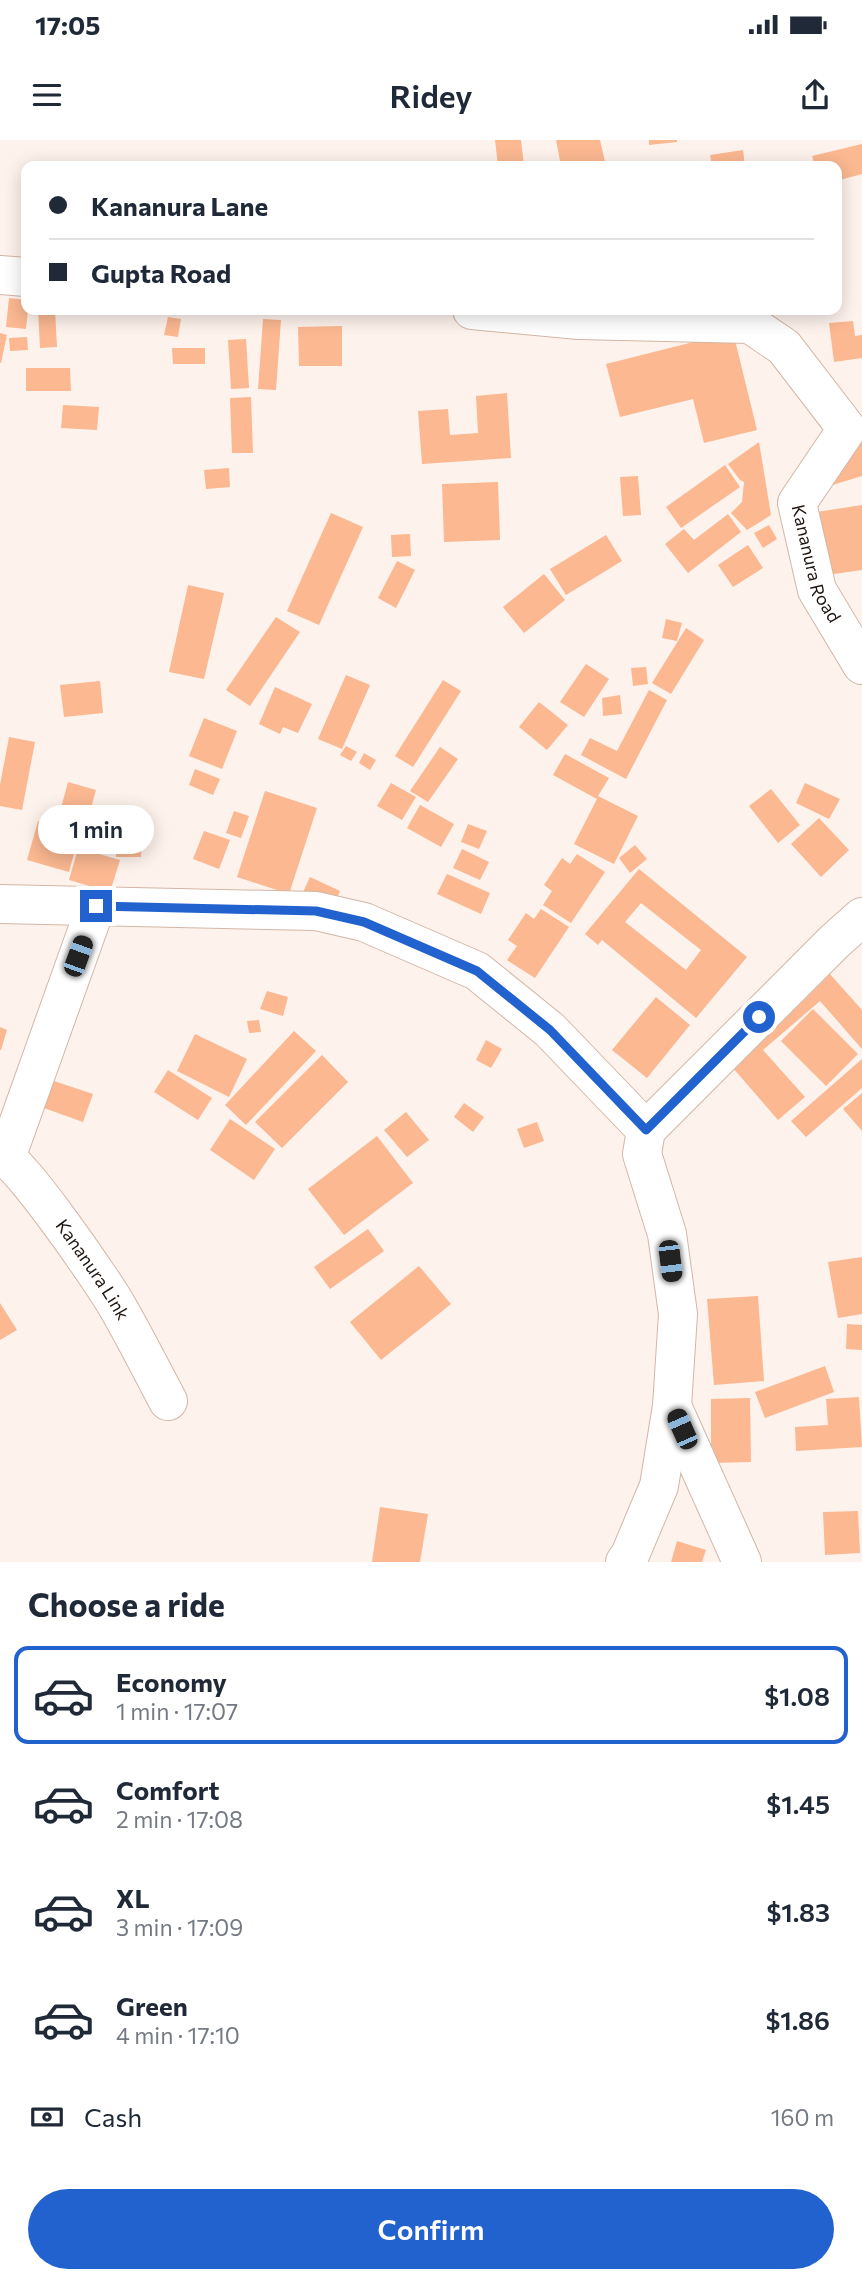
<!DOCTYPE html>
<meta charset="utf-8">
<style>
:root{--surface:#fff;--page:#f6f6f7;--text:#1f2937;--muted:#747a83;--line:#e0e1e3;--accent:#2262ce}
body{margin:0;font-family:Commissioner,sans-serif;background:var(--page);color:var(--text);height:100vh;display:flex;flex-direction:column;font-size:26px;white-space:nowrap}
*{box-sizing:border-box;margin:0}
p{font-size:23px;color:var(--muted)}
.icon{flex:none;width:38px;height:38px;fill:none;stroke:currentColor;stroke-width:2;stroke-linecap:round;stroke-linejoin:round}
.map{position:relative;height:1422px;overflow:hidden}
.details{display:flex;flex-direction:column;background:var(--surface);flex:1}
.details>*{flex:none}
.top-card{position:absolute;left:21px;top:21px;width:821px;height:154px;border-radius:14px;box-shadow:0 4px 18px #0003;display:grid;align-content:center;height:154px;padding:0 28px;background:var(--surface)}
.end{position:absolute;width:32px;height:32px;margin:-16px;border:9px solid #2262ce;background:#fff;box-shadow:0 0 0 4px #fff}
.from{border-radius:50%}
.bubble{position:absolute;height:49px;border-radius:24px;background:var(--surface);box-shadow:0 4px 18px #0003;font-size:23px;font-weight:600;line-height:49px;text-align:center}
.car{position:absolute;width:21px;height:42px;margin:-21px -10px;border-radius:9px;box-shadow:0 0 5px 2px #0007;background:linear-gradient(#222 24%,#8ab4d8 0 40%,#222 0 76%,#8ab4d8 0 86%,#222 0)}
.top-card b{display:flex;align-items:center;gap:24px;height:66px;font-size:26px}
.top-card b+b{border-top:2px solid var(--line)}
.top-card i{width:18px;height:18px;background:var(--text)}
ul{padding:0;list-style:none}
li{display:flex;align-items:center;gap:21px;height:98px;margin:0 14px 10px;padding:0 14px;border:4px solid transparent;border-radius:14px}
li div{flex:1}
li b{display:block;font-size:26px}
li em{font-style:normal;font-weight:600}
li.active{border-color:var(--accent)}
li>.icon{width:63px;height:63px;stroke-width:1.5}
h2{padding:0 28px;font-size:32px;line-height:84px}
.pay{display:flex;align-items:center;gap:18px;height:77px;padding:0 28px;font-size:26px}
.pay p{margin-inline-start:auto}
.action{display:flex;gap:14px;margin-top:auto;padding:14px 28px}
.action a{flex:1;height:80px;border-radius:42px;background:var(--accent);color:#fff;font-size:28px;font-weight:600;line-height:80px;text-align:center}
.status{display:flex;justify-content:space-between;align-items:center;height:49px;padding:0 35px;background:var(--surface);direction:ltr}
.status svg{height:19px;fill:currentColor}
header{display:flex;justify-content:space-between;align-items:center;height:91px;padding:0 28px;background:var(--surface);font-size:32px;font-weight:600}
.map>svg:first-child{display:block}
.building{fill:#fbb891;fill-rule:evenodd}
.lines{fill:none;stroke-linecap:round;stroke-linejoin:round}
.street-casing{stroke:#d3b6a6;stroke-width:40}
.street{stroke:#fff;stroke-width:38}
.route{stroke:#2262ce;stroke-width:9}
.labels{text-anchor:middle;stroke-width:6;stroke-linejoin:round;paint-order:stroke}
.street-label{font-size:18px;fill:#201611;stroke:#fef2ec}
</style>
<div class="status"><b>17:05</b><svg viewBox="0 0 49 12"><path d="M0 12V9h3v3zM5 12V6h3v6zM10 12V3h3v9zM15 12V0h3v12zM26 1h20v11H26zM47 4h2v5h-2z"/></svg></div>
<header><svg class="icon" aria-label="menu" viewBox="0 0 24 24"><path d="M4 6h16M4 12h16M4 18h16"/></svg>Ridey<svg class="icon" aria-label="share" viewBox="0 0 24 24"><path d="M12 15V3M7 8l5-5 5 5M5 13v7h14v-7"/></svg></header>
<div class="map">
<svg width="862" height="1422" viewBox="0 0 862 1422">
<rect width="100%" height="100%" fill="#fef2ec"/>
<!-- building -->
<g class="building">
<polygon points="495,0 521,0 524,26 498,26"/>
<polygon points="556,0 600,0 606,26 561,26"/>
<polygon points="649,0 677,0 677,2 649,5"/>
<polygon points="862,4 862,34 836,41 836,26 815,26 812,16"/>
<polygon points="743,10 745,26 712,26 710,15"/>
<polygon points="697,22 697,26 667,26 667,24"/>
<polygon points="9,158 26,160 26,170 28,170 26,189 6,187"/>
<polygon points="38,170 55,170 57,207 40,208"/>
<polygon points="168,177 181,179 178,197 164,195"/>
<polygon points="263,179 281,180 276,250 258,249"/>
<polygon points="853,181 855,196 862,195 862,218 834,222 829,183"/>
<polygon points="342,186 342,226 299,226 298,187"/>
<polygon points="733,192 757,290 704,303 693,259 620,277 606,224"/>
<polygon points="0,193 7,195 1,223 0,223"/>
<polygon points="27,197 28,210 10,211 9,198"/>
<polygon points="246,199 249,248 231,249 228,200"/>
<polygon points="172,208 205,208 205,224 173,224"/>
<polygon points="26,228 70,228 71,251 26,251"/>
<polygon points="507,253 511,318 422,324 418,271 448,269 450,295 478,293 476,256"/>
<polygon points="251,257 253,313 232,313 230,258"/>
<polygon points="63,265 99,267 97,290 61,288"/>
<polygon points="862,298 862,336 823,348"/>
<polygon points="759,302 771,375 747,390 731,373 742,362 744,342 740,340 728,324"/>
<polygon points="725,325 740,347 681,388 666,367"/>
<polygon points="229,328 230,347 206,349 204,330"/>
<polygon points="638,336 641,375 623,376 620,337"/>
<polygon points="498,342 500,400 444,402 442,344"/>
<polygon points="862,365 862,430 827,435 817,372"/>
<polygon points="331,373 363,387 319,485 287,471"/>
<polygon points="728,374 741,392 688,433 665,404 684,389 694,400"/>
<polygon points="769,385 777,399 763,408 754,393"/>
<polygon points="410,394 411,416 392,417 391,395"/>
<polygon points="606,395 622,421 566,455 550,429"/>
<polygon points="748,405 763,428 733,447 718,425"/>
<polygon points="397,421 415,430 396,468 378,458"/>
<polygon points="544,434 565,460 524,493 503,467"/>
<polygon points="188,445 224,453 204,539 169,532"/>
<polygon points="276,477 300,492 250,566 226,550"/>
<polygon points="666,479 682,483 677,501 662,498"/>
<polygon points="686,488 704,500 671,554 652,543"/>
<polygon points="586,524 609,539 584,577 560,562"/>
<polygon points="646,527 648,544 633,546 631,528"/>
<polygon points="346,535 370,545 342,609 318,599"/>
<polygon points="443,540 461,551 413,627 395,616"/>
<polygon points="100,541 103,573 64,577 60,545"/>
<polygon points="275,547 312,564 298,593 283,587 280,594 259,584"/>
<polygon points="649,550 667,560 626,639 581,615 590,598 617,611"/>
<polygon points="620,555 622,574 603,576 602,558"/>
<polygon points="539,562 568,585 547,610 519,587"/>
<polygon points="204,578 237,591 222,629 189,616"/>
<polygon points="9,597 35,602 22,670 0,666 0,645"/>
<polygon points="346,606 357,612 351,621 340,615"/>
<polygon points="440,607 458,619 428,662 410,651"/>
<polygon points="364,613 376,620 370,630 359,623"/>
<polygon points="565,614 609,638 598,656 638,676 614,724 574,704 597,659 553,635"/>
<polygon points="195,629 220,639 213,655 189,645"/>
<polygon points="68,642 96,650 86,686 58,679"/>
<polygon points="391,643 416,657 402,680 377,666"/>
<polygon points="805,643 840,659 829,679 796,663"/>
<polygon points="771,649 800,685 778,703 749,666"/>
<polygon points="265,651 317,668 289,754 237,737"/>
<polygon points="420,665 454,684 441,707 407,688"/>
<polygon points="234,671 249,676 241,698 226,693"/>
<polygon points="819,678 849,710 821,737 791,704"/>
<polygon points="38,681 80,692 69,732 27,720"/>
<polygon points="468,684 487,691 479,709 461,702"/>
<polygon points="204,691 230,700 219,729 193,719"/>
<polygon points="116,692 142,692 141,717 116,717"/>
<polygon points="635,705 647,719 630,733 619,718"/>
<polygon points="78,708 120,720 110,752 69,740"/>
<polygon points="462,709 489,722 480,740 453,728"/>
<polygon points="577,714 605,732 571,783 543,765 552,751 544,745 562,718 570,724"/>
<path d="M639 729 747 817 696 878 602 800 598 805 585 794ZM641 763 701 810 686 830 625 782Z"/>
<polygon points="447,734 490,753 481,774 437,754"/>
<polygon points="310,737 340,751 331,773 300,759"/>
<polygon points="541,769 569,787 535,838 507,820 517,806 508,800 526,773 534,779"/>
<polygon points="821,824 862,870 862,909 820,861 763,910 805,957 778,980 719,912"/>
<polygon points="267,851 288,857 283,876 260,869"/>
<polygon points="656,857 690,885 647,938 612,910"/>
<polygon points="813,869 858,914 826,946 781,901"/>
<polygon points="259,880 261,892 249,893 247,881"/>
<polygon points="0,887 7,890 1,910 0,910"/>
<polygon points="294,891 316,911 246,985 225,965"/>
<polygon points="195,894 247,919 229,957 177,931"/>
<polygon points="486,900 502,909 491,928 476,920"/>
<polygon points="322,915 348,942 282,1008 255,982"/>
<polygon points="862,919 862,948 806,997 791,981"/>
<polygon points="168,930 212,958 198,980 154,952"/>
<polygon points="51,940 93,954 83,982 41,967"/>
<polygon points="862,953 862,991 843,969"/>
<polygon points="464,963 484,977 473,992 454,977"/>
<polygon points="406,972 429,1000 407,1017 384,990"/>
<polygon points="230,979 275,1009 254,1040 210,1010"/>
<polygon points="537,982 544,1001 524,1008 517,989"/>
<polygon points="377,996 413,1043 344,1095 308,1049"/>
<polygon points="368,1089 384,1111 330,1149 314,1127"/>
<polygon points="862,1117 862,1174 838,1178 828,1122"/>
<polygon points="419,1126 451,1164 381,1220 350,1182"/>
<polygon points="758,1156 764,1241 714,1245 707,1159"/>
<polygon points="0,1163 17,1190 0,1200"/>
<polygon points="847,1184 862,1185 862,1210 846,1209"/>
<polygon points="825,1226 834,1252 765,1278 755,1252"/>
<polygon points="859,1257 862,1307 796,1311 795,1287 828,1285 826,1259"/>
<polygon points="750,1258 751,1322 711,1323 711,1259"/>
<polygon points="380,1367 428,1374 420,1422 372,1422"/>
<polygon points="858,1371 860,1413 825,1415 823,1372"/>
<polygon points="677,1401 706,1410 702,1422 671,1422"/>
</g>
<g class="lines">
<defs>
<g id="street">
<polyline points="0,135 26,137"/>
<path id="s1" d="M472 170 579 180 750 184 784 207 847 289 797 363 817 450 862 525"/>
<polyline points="0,764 316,771 364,782 477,831 550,890 646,990 642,1014 667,1094 678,1174 672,1266 659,1346 630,1415 625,1422"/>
<polyline points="646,990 835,801 862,777"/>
<path id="s2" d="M0 1014C18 1018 104 1143 117 1166 135 1197 151 1229 168 1261"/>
<polyline points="7,1015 96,766"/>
<polyline points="672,1266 742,1422"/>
</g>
</defs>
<!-- street casing -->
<use href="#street" class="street-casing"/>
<!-- street -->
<use href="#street" class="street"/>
</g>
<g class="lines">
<!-- route -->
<polyline class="route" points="96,766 316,771 364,782 477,831 550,890 646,990 759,877"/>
</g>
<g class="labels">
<!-- street labels -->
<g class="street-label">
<text dy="6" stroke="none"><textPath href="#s1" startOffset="576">Kananura Road</textPath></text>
<text dy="6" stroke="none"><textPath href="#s2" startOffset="149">Kananura Link</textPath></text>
</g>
</g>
</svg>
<i class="end from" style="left:759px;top:877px"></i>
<i class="end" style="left:96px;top:766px"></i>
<div class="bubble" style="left:38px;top:665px;width:116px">1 min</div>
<i class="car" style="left:78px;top:816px;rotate:20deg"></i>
<i class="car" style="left:670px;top:1121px;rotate:173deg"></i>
<i class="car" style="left:682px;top:1289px;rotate:336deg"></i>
<div class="top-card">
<b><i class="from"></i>Kananura Lane</b>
<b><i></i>Gupta Road</b>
</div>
</div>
<section class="details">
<h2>Choose a ride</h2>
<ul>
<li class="active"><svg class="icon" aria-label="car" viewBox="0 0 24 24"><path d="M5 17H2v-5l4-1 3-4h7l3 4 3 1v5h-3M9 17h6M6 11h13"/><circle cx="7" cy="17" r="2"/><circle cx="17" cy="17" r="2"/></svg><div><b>Economy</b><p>1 min · 17:07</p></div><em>$1.08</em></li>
<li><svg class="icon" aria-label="car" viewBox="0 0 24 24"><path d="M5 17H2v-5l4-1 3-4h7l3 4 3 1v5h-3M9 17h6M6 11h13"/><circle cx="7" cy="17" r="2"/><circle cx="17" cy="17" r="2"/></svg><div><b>Comfort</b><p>2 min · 17:08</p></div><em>$1.45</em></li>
<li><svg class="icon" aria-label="car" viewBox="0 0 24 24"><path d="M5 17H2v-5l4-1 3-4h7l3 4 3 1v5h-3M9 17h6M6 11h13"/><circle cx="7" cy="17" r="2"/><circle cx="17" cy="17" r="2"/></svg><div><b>XL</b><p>3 min · 17:09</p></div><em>$1.83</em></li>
<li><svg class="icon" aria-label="car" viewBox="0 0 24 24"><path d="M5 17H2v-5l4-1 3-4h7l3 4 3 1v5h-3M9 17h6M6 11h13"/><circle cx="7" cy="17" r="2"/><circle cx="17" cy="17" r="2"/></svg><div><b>Green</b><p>4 min · 17:10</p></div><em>$1.86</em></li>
</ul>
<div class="pay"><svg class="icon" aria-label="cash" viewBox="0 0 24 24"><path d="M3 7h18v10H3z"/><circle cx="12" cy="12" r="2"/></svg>Cash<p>160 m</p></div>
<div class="action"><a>Confirm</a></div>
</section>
